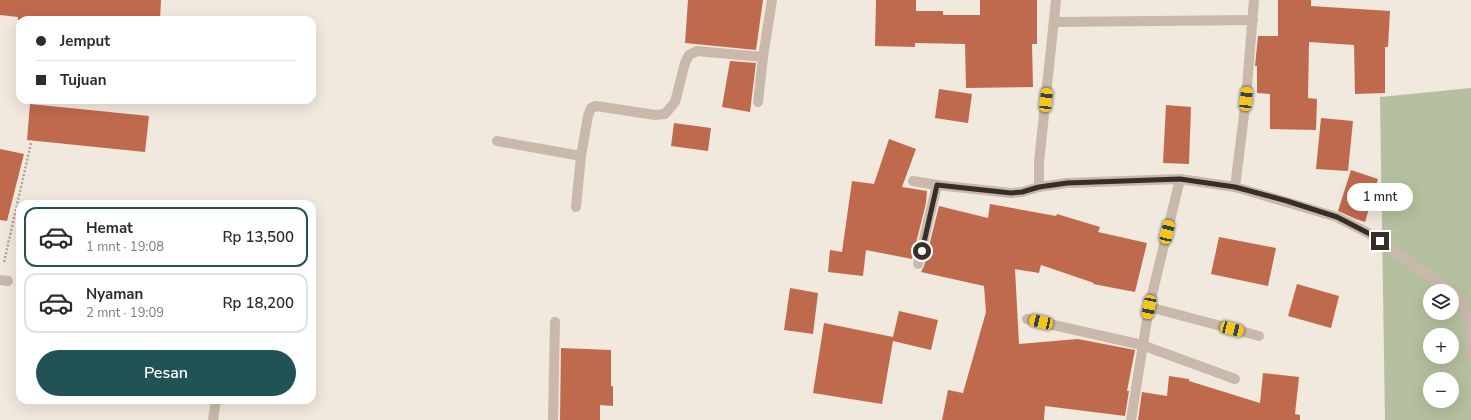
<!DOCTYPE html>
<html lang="id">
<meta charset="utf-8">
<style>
:root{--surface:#fff;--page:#f2f2f3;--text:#2b2b33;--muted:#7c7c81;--line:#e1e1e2;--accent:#215256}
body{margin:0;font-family:"Nunito Sans",sans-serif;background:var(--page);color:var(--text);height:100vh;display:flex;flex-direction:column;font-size:15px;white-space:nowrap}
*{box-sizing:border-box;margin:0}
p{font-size:13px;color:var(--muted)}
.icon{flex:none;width:22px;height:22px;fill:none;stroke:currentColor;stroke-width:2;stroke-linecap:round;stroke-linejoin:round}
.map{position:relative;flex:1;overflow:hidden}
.sheet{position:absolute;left:16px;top:200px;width:300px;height:204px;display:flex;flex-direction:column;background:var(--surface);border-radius:12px;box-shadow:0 4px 16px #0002}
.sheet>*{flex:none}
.banner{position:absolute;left:16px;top:16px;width:300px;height:88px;border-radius:12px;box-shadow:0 4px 16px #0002;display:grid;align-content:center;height:88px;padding:0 20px;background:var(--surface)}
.buttons{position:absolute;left:1423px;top:284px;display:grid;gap:8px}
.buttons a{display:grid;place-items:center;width:36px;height:36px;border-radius:50%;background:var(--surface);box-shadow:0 4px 16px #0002;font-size:20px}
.end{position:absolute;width:18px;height:18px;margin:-9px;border:5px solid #372e29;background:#fff;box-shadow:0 0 0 2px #fff}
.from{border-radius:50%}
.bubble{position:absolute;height:28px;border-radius:14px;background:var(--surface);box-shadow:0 4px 16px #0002;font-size:13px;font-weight:600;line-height:28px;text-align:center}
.car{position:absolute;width:12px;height:24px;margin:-12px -6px;border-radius:5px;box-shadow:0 0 3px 1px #0007;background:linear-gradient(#f5c518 24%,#345 0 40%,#f5c518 0 76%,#345 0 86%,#f5c518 0)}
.banner b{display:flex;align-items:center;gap:14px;height:38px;font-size:15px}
.banner b+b{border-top:1px solid var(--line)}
.banner i{width:10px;height:10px;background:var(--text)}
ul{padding:7px 0 0;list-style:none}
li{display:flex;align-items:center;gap:12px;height:60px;margin:0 8px 6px;padding:0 12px;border:2px solid var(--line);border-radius:12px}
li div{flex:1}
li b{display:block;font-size:15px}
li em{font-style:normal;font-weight:600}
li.current{border-color:var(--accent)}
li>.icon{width:36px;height:36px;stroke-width:1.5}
.primary-button{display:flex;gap:8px;margin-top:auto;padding:8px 20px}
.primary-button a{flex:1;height:46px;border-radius:24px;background:var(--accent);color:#fff;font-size:16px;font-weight:600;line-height:46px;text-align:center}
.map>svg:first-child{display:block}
.green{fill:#b4c09e;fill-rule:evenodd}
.building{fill:#c06a4d}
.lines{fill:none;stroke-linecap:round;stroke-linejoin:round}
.path{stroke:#b5a394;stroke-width:2.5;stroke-dasharray:2 2;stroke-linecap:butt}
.minor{stroke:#c9b9aa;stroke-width:10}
.route{stroke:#372e29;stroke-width:5}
</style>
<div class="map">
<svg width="1471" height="420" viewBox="0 0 1471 420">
<rect width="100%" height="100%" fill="#f1e8de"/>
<!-- green -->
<path class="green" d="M1471 88V420H1385L1380 97ZM1430 291H1452V313H1430ZM1430 335H1452V357H1430ZM1430 379H1452V401H1430Z"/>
<!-- building -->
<g class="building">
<polygon points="0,0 161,0 160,20 18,20 18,17 0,15"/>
<polygon points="688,0 763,0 756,50 685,43"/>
<polygon points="876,0 916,0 916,11 943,11 943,15 980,15 980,0 1037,0 1037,44 1032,44 1033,87 966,88 965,44 915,43 915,47 875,46"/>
<polygon points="1278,0 1311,0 1311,6 1390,11 1388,47 1385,47 1385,93 1355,94 1354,45 1309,42 1308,98 1317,99 1316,130 1270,129 1270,94 1257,93 1257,66 1255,66 1258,36 1278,36"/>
<polygon points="730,61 756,63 750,112 722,107"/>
<polygon points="939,89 972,94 968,123 935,118"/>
<polygon points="30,104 149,116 145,152 27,140"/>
<polygon points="1166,105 1191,107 1189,164 1163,163"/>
<polygon points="1321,118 1353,121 1348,171 1316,169"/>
<polygon points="674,123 711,128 708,151 671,146"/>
<polygon points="889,139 916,149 902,187 927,191 926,203 912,259 866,250 863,276 828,272 830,250 842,252 852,181 874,184"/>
<polygon points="0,149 24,154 7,221 0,220"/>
<polygon points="1351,170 1378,179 1365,222 1356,219 1338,211"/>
<polygon points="990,204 1056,216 1057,214 1100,227 1098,232 1147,243 1135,292 1093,284 1094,283 1041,265 1039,273 1015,269 1019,344 1078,339 1135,350 1127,391 1129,391 1125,416 1045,406 1044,420 942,420 948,390 963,393 986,312 984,286 921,272 924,266 939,206 988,218"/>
<polygon points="1219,237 1276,248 1268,286 1211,274"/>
<polygon points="1297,284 1339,296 1331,328 1288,316"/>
<polygon points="790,288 818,293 813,334 784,330"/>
<polygon points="899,311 938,320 931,350 893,341 882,404 813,393 824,323 893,337"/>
<polygon points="561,348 611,350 611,386 613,386 613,406 600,405 600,420 560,420"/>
<polygon points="1263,373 1299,377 1295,414 1300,415 1300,420 1138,420 1142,392 1167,396 1169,376 1189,379 1189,381 1260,403"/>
</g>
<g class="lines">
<!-- path -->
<polyline class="path" points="4,262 31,143"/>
<!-- minor -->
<g class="minor">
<polyline points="1056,0 1039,162 1039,187 1067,183 1180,179 1235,187 1337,217 1368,233 1451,291"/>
<polyline points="1055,22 1253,20"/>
<polyline points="758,102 763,57 772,0"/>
<polyline points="497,141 581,156"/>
<polyline points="913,181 937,185 1011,193 1022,192 1039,187"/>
<polyline points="1235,187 1246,99 1254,0"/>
<polyline points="576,207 581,156 588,116 591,108 596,106 655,115 665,114 675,102 685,63 689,55 697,51 763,57"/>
<polyline points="918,264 937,185"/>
<polyline points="0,280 8,281"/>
<polyline points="1452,292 1464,304 1470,323 1471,356"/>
<polyline points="1149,307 1259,336"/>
<polyline points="1027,319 1142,345 1235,379"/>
<polyline points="213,420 216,400"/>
<polyline points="553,420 555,322"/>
<polyline points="1131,420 1149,307 1180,179"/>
</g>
</g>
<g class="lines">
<!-- route -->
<polyline class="route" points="922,251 937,185 1011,193 1022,192 1039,187 1067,183 1180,179 1221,185 1235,187 1287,201 1337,217 1368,233 1380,241"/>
</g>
</svg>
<div class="buttons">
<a><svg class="icon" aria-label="layers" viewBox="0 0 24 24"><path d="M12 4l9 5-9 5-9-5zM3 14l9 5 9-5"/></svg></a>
<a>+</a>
<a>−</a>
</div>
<i class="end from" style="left:922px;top:251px"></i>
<i class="end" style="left:1380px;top:241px"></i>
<div class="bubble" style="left:1347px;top:183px;width:66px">1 mnt</div>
<i class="car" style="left:1246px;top:99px;rotate:6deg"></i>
<i class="car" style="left:1046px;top:100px;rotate:6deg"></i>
<i class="car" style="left:1167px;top:232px;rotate:13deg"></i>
<i class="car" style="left:1149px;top:307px;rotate:191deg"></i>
<i class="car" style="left:1041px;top:322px;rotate:283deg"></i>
<i class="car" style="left:1232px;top:329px;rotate:105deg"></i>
<div class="banner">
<b><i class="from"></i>Jemput</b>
<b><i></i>Tujuan</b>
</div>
<section class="sheet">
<ul>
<li class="current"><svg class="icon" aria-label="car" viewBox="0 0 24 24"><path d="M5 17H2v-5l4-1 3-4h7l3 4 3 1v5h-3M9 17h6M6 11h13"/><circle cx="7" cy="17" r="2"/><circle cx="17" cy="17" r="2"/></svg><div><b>Hemat</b><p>1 mnt · 19:08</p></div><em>Rp 13,500</em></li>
<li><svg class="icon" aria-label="car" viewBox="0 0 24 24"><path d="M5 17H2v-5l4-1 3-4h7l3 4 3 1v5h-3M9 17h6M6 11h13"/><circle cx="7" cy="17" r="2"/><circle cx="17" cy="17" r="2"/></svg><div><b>Nyaman</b><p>2 mnt · 19:09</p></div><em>Rp 18,200</em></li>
</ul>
<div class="primary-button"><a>Pesan</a></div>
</section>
</div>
